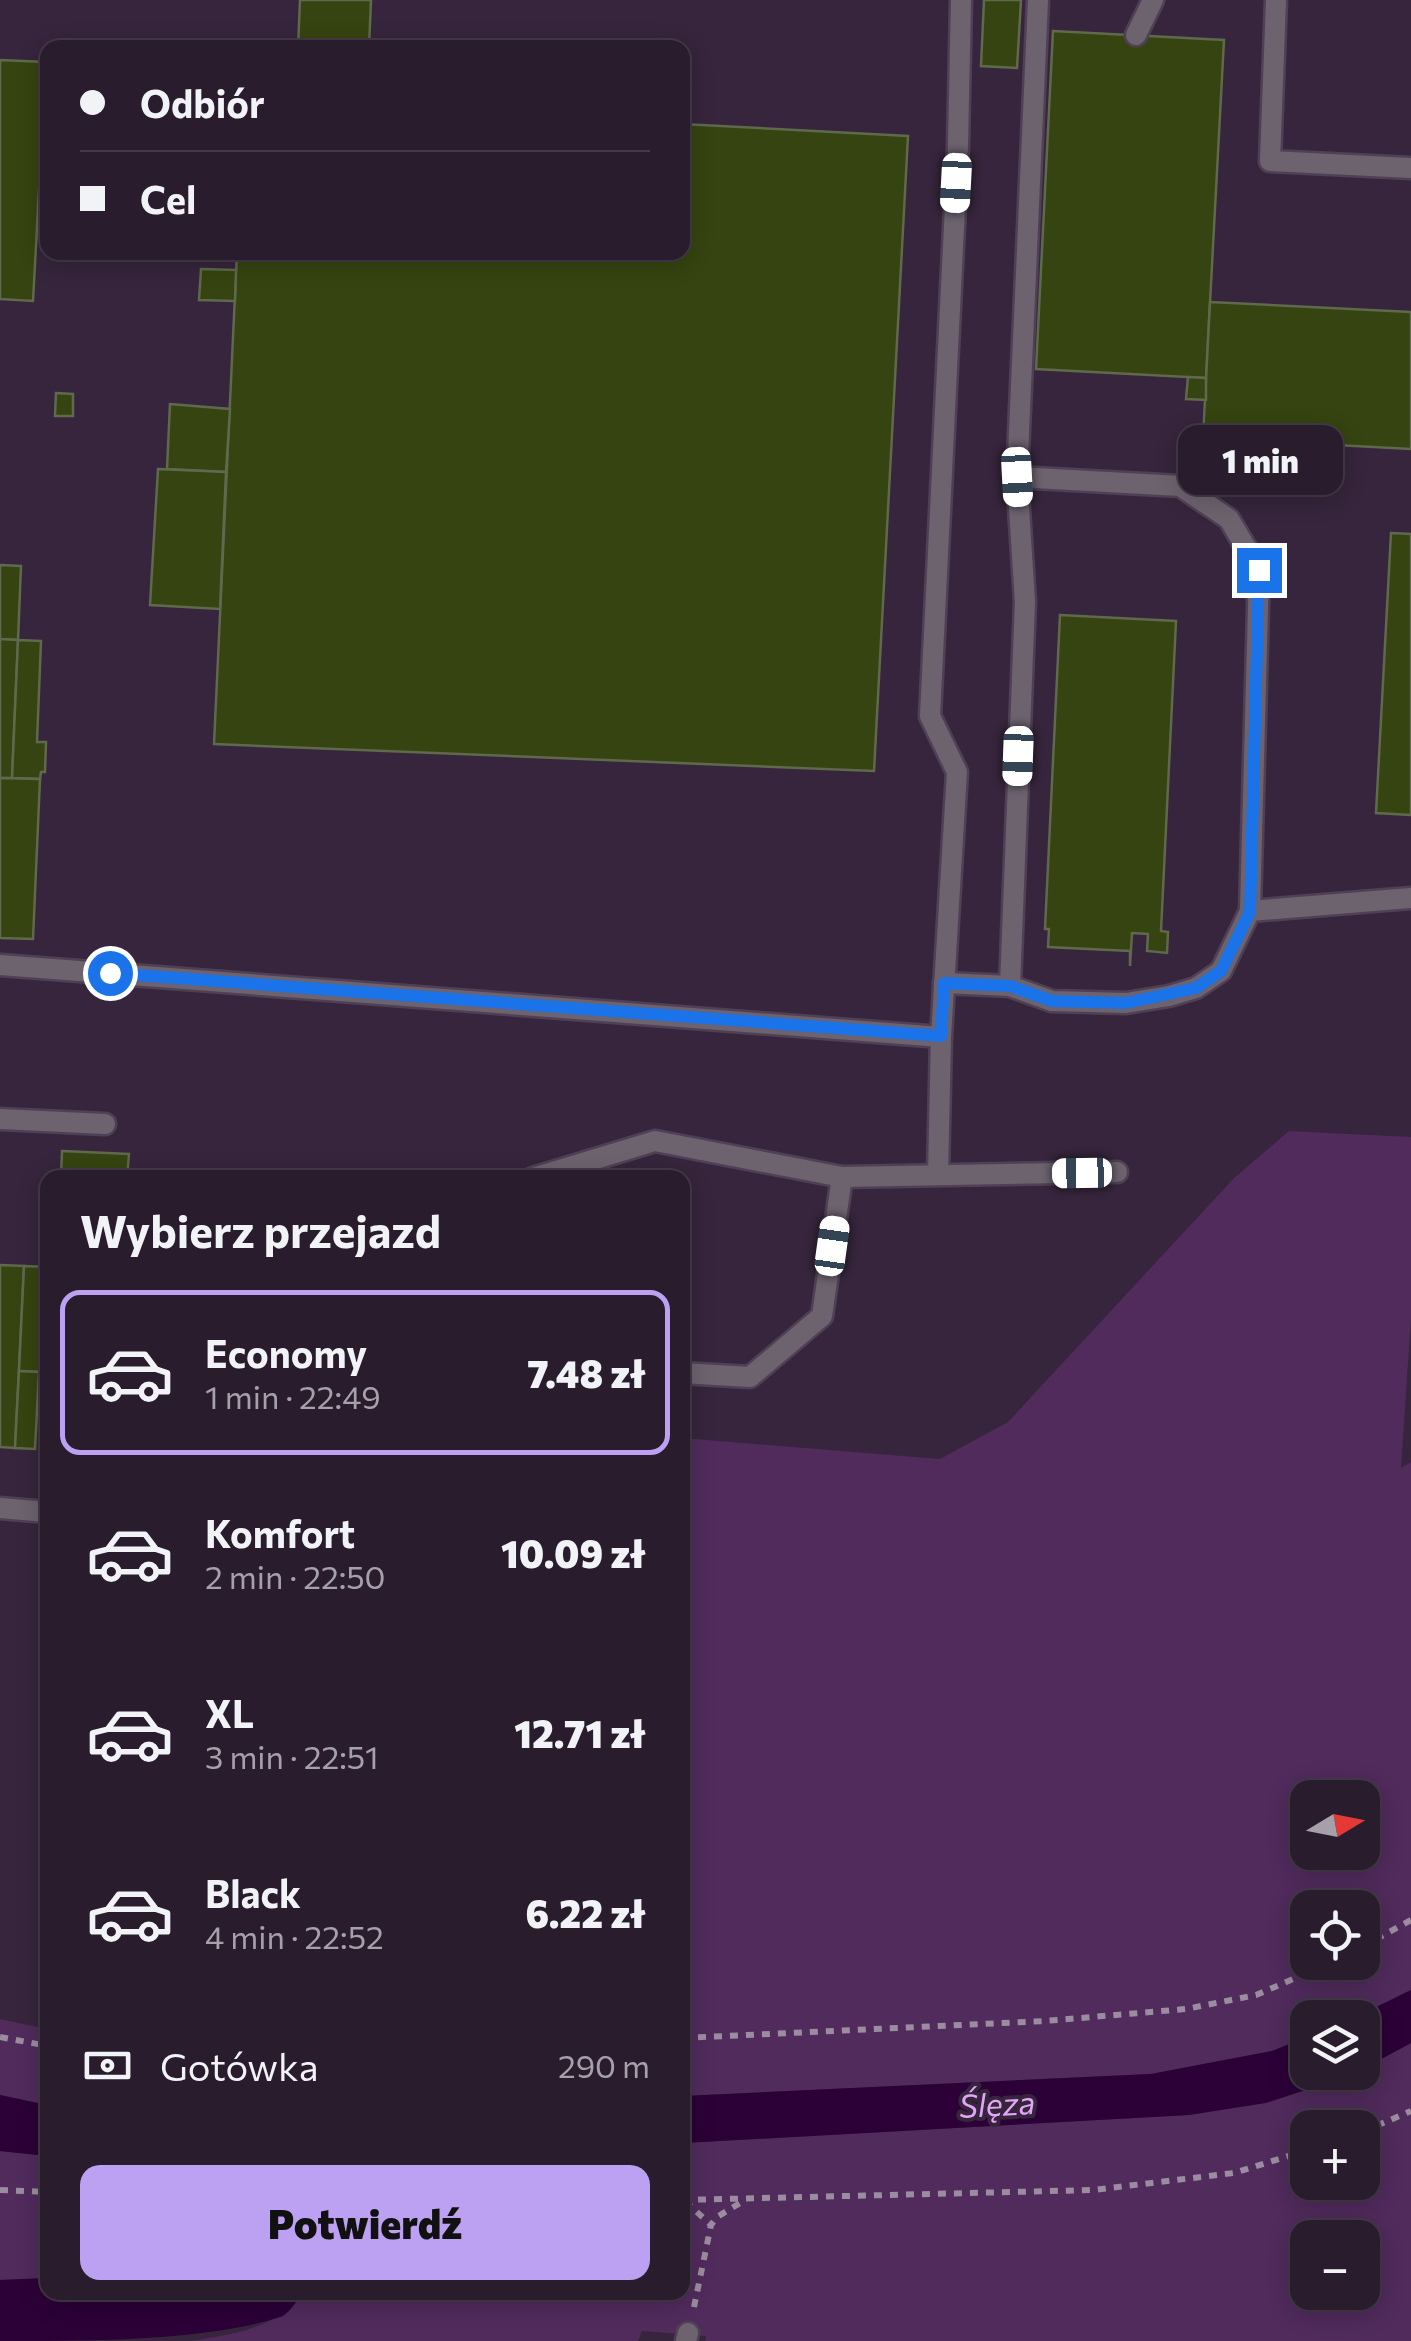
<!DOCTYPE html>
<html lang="pl">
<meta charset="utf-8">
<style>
:root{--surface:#281c2d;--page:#302535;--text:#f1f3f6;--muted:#a5a1aa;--line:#443a49;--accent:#bca0f2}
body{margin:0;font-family:Commissioner,sans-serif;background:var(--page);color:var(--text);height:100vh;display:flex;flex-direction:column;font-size:38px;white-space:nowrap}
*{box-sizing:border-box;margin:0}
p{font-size:32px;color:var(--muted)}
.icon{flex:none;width:55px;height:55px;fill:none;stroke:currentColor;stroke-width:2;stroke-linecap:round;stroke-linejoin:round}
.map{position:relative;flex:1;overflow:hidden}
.side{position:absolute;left:40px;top:1170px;width:650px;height:1130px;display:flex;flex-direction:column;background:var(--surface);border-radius:20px;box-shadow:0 5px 25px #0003,0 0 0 2px var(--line)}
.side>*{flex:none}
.hud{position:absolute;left:40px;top:40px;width:650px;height:220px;border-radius:20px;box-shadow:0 5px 25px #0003,0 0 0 2px var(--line);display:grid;align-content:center;height:220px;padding:0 40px;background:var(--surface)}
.needle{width:65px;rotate:80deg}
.buttons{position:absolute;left:1290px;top:1780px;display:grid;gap:20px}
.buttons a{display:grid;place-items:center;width:90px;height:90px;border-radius:20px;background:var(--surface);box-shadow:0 5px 25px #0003,0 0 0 2px var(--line);font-size:50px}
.end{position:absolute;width:45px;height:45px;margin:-22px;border:12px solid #1a73e8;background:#fff;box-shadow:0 0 0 5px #fff}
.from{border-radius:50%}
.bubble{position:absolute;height:70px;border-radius:20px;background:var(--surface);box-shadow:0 5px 25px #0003,0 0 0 2px var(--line);font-size:32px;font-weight:800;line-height:70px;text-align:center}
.car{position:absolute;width:30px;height:60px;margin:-30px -15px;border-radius:12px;box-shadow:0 0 8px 2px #0007;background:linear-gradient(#fff 24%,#345 0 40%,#fff 0 76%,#345 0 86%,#fff 0)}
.hud b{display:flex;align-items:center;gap:35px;height:95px;font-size:38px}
.hud b+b{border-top:2px solid var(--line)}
.hud i{width:25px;height:25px;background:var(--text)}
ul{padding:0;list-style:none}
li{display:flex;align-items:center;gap:30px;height:165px;margin:0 20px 15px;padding:0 20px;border:5px solid transparent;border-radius:20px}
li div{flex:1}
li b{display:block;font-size:38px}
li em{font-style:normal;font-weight:800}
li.current{border-color:var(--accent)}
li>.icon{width:90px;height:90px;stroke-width:1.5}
h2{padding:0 40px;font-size:45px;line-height:120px}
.pay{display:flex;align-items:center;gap:25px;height:110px;padding:0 40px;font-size:38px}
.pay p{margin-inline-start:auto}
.primary-button{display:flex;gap:20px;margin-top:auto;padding:20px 40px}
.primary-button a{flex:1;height:115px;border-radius:20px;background:var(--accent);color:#111;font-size:40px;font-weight:800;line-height:115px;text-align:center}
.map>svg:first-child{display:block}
.green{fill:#502b5c;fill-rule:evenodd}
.water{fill:#2b0137}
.building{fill:#354410;stroke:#5f694c;stroke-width:2.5}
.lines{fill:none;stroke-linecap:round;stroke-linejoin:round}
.service-casing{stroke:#504055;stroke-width:25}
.path{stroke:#9b8d9f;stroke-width:6;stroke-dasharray:8 8;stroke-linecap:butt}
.service{stroke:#6c636f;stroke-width:20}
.route{stroke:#1a73e8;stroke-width:12}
.labels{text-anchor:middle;stroke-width:8;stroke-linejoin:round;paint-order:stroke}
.water-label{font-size:32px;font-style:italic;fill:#e1a6f6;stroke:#36253c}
</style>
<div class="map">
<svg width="1411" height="2341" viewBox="0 0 1411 2341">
<rect width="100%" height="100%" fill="#36253c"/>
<!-- green -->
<g class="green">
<path d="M1289 1131 1411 1137V1319L1401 1468 1411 1462V1990L1356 2017 1308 2018 1307 2037 1272 2051 1151 2074 683 2096 682 1438 940 1459 1008 1422 1234 1178ZM1308 1798H1362V1852H1308ZM1308 1908H1362V1962H1308Z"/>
<polygon points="0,2019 47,2029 47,2105 0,2095"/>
<path d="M1411 2043V2341H705L706 2336 642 2331 638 2341H190C233 2334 276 2329 303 2293L682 2292 683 2143 1189 2115C1274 2102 1337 2083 1411 2043ZM1308 2128H1362V2182H1308ZM1308 2238H1362V2292H1308Z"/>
<polygon points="0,2151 47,2156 47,2278 0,2280"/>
</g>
<!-- water -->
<g class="water">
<polygon points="1411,1990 1411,2043 1363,2069 1362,2018 1356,2017"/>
<polygon points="1307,2037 1308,2072 1357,2073 1266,2103 1189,2115 683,2143 683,2096 1151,2074 1272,2051"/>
<polygon points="0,2095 47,2105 47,2156 0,2151"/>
<path d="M47 2278 48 2292 303 2293C297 2300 291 2311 283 2316 210 2341 83 2341 0 2341V2280Z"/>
</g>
<!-- building -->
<g class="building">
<polygon points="300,0 371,0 369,48 298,48"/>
<polygon points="984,0 1021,0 1017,68 981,66"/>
<polygon points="1053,31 1224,40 1206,378 1036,369"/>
<polygon points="0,60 46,62 33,301 0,299"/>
<polygon points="682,124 908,136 874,771 214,744 237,252 682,252"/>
<polygon points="201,269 236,270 235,301 199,300"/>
<polygon points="1210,302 1411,312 1411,449 1203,438"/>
<polygon points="1188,377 1206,378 1206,400 1186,399"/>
<polygon points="56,393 73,394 73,416 55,416"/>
<polygon points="170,404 230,409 226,472 167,469"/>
<polygon points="158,469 226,472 220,609 150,605"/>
<polygon points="1391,533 1411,534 1411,815 1376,813"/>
<polygon points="0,565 21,566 18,640 0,639"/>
<polygon points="1060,615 1176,621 1161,931 1168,932 1167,953 1147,951 1148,934 1132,933 1130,966 1130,951 1048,947 1049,929 1045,929"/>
<polygon points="0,639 18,640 12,778 0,778"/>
<polygon points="18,640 41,641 37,742 46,742 45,772 41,772 40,779 12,778"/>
<polygon points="0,778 40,779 33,939 0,938"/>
<polygon points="62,1151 129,1154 127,1178 61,1178"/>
<polygon points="0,1265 24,1266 15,1448 0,1447"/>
<polygon points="24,1266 48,1267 48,1400 37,1399 39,1372 19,1371"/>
<polygon points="19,1371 39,1372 35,1449 15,1448"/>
</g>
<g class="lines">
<defs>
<g id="service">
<polyline points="1276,0 1270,161 1411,168"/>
<polyline points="1136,35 1153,0"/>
<polyline points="1017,477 1180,486 1229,519 1259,570 1250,911"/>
<polyline points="0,965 941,1037 957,772 930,716 958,145 961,0"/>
<polyline points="944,983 1010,986 1052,1001 1126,1003 1169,996 1196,988 1221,971 1250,911 1411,898"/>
<polyline points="1010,986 1025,602 1017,477 1038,0"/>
<polyline points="0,1119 105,1124"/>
<polyline points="938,1175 941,1037"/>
<polyline points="533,1178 655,1141 842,1177 1117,1172"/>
<polyline points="682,1373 750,1377 822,1316 842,1177"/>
<polyline points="0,1508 46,1512"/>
<polyline points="686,2341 688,2333"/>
</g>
</defs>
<!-- service casing -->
<use href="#service" class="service-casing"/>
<!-- path -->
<g class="path">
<polyline points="1362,1947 1411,1920"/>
<polyline points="0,2037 48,2046"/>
<polyline points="682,2038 1045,2021 1186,2009 1256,1995 1333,1962"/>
<polyline points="1362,2132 1411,2111"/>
<polyline points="0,2190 48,2192"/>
<polyline points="682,2200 1093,2190 1234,2173 1308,2150"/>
<polyline points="685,2201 711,2225"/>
<polyline points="694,2307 711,2225 717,2217 745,2200"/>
</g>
<!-- service -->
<use href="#service" class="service"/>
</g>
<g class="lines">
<!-- route -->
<polyline class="route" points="110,973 941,1036 944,983 1010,986 1052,1001 1126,1003 1196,988 1221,971 1250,912 1259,570"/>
</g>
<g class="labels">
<!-- water labels -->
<g class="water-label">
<text transform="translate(997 2105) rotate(-3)" y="11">Ślęza</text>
</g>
</g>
</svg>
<div class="buttons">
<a><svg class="needle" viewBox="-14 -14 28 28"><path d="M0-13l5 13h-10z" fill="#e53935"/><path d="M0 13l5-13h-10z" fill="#a5a1aa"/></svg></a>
<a><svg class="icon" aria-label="locate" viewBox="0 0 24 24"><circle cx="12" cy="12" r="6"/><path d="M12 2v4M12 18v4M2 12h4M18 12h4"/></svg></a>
<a><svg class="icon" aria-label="layers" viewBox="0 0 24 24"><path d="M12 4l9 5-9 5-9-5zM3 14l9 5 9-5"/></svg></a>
<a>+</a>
<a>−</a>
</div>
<i class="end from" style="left:110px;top:973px"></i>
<i class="end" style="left:1259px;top:570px"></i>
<div class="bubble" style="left:1178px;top:425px;width:165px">1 min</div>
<i class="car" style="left:956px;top:183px;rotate:183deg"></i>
<i class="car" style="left:1017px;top:477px;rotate:177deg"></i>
<i class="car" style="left:1018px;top:756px;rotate:182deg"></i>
<i class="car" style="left:1082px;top:1173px;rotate:269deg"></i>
<i class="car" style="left:832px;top:1246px;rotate:8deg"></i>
<div class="hud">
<b><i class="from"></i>Odbiór</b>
<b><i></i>Cel</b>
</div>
<section class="side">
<h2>Wybierz przejazd</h2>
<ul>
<li class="current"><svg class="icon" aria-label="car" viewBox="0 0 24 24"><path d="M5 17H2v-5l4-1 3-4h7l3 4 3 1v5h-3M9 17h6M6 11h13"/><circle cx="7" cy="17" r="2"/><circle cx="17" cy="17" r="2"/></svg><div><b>Economy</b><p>1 min · 22:49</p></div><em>7.48 zł</em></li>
<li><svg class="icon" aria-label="car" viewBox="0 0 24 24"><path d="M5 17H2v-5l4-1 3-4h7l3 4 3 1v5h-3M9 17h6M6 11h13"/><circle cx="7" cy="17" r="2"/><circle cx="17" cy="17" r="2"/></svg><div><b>Komfort</b><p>2 min · 22:50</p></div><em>10.09 zł</em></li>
<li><svg class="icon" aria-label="car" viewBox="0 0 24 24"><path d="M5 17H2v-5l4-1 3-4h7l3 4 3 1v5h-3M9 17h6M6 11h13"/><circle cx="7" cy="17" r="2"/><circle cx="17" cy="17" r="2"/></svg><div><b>XL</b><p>3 min · 22:51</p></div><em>12.71 zł</em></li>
<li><svg class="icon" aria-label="car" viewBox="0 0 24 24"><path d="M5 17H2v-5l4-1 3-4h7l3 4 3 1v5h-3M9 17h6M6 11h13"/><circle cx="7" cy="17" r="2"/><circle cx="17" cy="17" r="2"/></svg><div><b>Black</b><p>4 min · 22:52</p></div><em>6.22 zł</em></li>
</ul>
<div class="pay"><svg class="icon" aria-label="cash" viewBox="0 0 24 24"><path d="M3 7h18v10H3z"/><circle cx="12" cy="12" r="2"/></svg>Gotówka<p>290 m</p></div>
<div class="primary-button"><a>Potwierdź</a></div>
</section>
</div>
